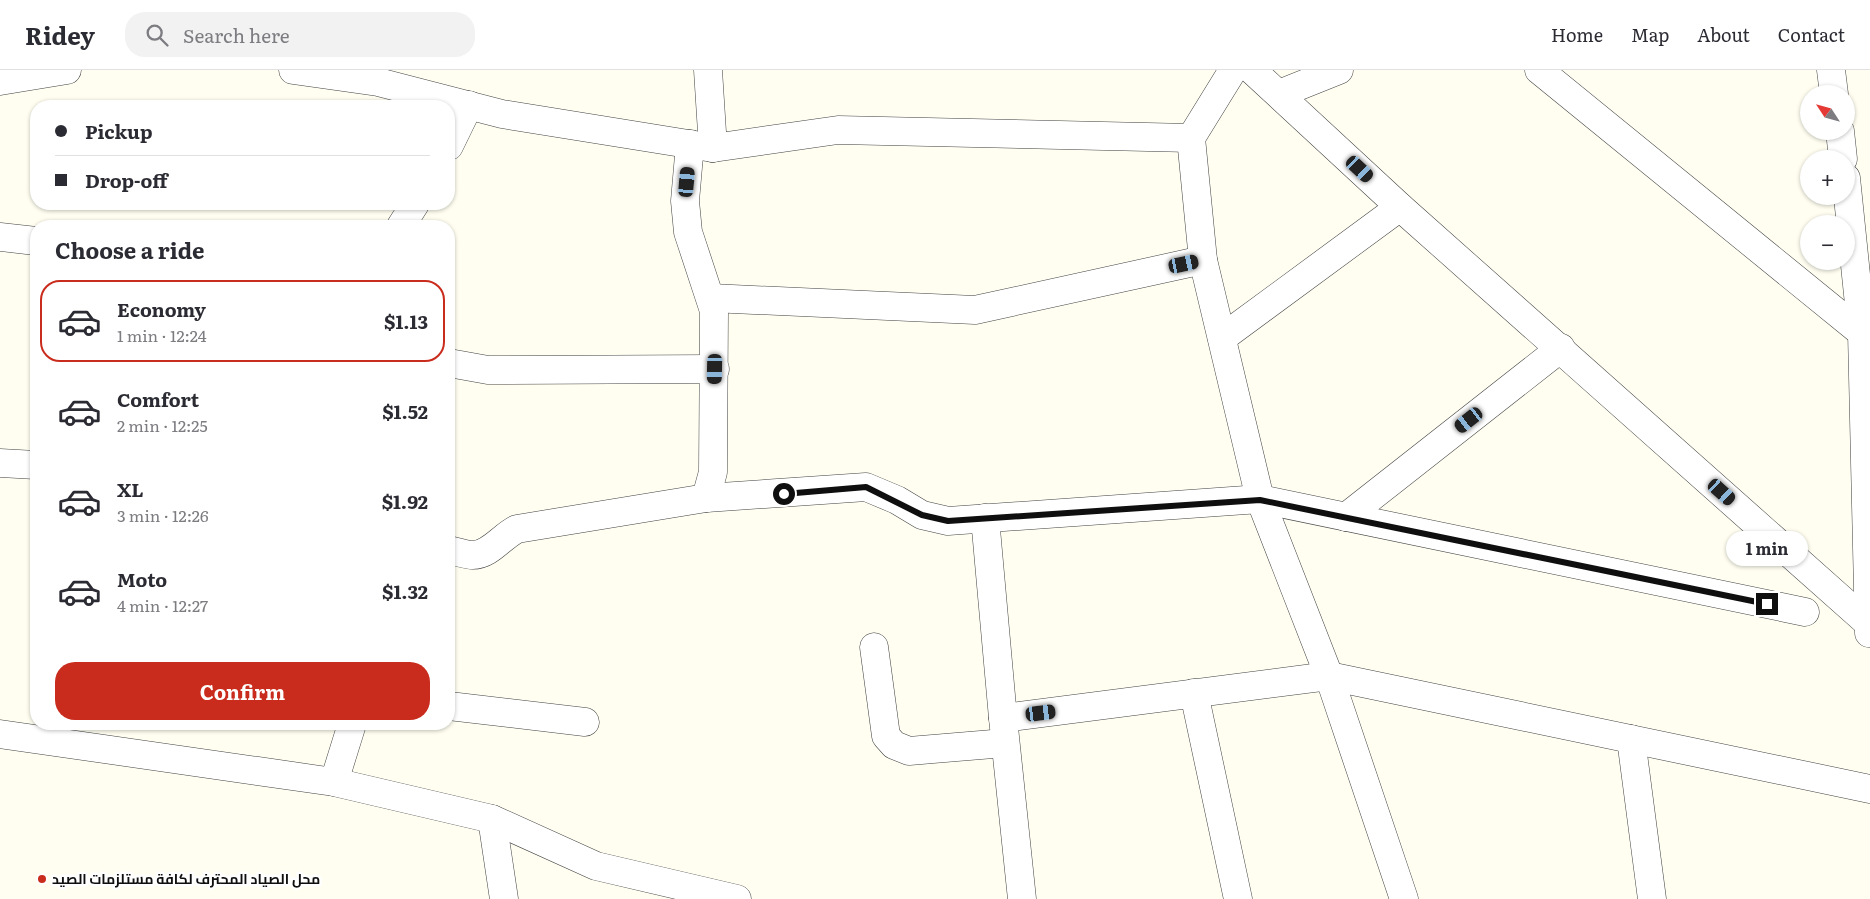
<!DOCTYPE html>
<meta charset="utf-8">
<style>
:root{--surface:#fff;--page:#f2f2f3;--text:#2b2b33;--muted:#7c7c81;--line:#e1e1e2;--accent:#c92c1d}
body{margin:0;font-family:Literata,Cairo,serif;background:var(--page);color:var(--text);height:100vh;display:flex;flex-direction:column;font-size:19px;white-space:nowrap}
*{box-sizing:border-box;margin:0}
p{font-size:16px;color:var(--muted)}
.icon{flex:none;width:28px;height:28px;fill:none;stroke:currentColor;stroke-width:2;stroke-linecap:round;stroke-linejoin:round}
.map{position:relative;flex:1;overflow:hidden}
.details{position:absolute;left:30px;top:150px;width:425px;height:510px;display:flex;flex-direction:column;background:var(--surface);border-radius:20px;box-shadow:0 1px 4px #0004}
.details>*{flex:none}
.hud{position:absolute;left:30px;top:30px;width:425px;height:110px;border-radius:20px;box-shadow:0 1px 4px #0004;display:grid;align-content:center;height:110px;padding:0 25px;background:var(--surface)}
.needle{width:32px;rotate:306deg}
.tools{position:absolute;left:1800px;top:15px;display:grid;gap:10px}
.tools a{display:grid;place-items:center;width:55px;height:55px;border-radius:50%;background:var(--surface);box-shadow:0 1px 4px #0004;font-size:25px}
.end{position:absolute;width:22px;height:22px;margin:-11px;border:6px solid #0f0f0f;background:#fff;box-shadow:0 0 0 2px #fff}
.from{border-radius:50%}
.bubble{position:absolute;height:35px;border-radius:18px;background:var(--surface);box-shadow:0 1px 4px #0004;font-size:16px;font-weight:700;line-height:35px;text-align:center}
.car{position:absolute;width:15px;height:30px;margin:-15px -8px;border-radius:6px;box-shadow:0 0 4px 1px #0007;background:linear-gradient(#222 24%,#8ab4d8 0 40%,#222 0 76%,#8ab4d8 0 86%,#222 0)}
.hud b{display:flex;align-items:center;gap:18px;height:48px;font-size:19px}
.hud b+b{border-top:1px solid var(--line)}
.hud i{width:12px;height:12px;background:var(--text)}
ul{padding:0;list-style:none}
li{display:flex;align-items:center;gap:15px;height:82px;margin:0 10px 8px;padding:0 15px;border:2px solid transparent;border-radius:20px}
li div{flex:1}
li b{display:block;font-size:19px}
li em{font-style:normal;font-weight:700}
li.on{border-color:var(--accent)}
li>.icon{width:45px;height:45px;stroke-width:1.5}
h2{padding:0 25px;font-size:22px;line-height:60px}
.button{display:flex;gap:10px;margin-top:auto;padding:10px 25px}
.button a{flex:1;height:58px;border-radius:20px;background:var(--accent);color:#fff;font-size:20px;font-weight:700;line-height:58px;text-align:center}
header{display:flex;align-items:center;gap:30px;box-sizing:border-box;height:70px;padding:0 25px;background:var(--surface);border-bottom:1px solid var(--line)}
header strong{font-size:24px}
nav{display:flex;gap:28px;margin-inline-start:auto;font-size:18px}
.search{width:350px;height:45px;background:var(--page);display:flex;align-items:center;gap:12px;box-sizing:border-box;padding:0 18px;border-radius:20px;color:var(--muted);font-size:19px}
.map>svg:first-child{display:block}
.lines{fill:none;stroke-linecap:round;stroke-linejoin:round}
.minor-casing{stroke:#424242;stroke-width:29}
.minor{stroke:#fff;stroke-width:28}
.route{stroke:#0f0f0f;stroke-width:6}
.poi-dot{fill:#c92c1d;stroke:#fff;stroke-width:2}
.labels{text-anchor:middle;stroke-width:5;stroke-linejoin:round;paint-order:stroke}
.poi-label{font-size:14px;font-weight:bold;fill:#0f0f0f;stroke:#fff;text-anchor:start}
</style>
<header>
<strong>Ridey</strong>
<div class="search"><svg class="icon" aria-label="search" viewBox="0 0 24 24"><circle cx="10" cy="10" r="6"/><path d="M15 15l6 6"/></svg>Search here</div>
<nav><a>Home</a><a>Map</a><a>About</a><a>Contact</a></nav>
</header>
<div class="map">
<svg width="1870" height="829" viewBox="0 0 1870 829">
<rect width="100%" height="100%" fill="#fffef1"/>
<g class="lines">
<defs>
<g id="minor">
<polyline points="293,0 378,12 502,44 713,78 838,60 1191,68"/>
<polyline points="708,0 713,78"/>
<polyline points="1233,0 1191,68 1203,190 1260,429 1329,606 1404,829"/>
<polyline points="1252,0 1400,137 1868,553"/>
<polyline points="1539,0 1862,263 1870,259"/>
<polyline points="1831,0 1834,24"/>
<polyline points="0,11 67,0"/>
<polyline points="1279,24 1339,0"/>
<polyline points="1840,61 1843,89"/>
<polyline points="690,74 685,131 688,162 714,241 713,402 706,428"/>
<polyline points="449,76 469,35"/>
<polyline points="1846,108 1862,263 1869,563"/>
<polyline points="401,156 415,134"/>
<polyline points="0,167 36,171"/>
<polyline points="711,228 975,240 1203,190"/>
<polyline points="1222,268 1400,137"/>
<polyline points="449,293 488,300 715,299"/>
<polyline points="0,393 36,395"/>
<polyline points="1346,447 1561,278"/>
<polyline points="985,448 1003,648 1022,829"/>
<path d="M449 480C456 481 465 485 473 485 490 485 502 466 517 459L706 428 866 417 897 430 922 445 948 451 1260 429 1805 542"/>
<polyline points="874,577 886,666 894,675 909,681 1005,673"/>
<polyline points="1194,623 1238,829"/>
<polyline points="449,636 585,652"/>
<polyline points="1003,648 1329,606 1870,719"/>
<polyline points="0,664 334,712 492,749 596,796 737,829"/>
<polyline points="1631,669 1652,829"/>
<polyline points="334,712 352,654"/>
<polyline points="492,749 504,829"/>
</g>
</defs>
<!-- minor casing -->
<use href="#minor" class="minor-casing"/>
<!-- minor -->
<use href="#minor" class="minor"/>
</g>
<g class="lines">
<!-- route -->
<polyline class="route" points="784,424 866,417 922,445 948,451 1260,430 1767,534"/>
</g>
<!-- markers -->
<circle class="poi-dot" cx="42" cy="809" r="5"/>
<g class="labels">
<!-- poi labels -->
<g class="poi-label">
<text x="52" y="814">محل الصياد المحترف لكافة مستلزمات الصيد</text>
</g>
</g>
</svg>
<div class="tools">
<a><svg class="needle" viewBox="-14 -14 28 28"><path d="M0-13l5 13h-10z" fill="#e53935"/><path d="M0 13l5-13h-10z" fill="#7c7c81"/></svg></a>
<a>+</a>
<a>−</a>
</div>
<i class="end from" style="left:784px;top:424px"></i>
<i class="end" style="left:1767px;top:534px"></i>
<div class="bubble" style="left:1726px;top:461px;width:82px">1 min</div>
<i class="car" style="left:1360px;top:99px;rotate:133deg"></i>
<i class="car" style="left:687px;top:112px;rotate:5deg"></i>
<i class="car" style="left:1184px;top:194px;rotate:78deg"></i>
<i class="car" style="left:715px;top:299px;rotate:181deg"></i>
<i class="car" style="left:1469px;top:350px;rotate:232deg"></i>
<i class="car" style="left:1722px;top:422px;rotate:132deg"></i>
<i class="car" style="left:1041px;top:643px;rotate:83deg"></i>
<div class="hud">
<b><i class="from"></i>Pickup</b>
<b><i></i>Drop-off</b>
</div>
<section class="details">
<h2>Choose a ride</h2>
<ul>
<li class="on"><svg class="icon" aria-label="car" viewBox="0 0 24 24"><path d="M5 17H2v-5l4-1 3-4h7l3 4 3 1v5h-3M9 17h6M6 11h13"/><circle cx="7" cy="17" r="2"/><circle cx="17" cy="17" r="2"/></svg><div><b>Economy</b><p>1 min · 12:24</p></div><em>$1.13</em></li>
<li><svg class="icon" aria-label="car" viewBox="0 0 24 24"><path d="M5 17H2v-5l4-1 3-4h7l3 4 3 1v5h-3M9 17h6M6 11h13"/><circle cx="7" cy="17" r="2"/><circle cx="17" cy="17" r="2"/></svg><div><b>Comfort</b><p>2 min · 12:25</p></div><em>$1.52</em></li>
<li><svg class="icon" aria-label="car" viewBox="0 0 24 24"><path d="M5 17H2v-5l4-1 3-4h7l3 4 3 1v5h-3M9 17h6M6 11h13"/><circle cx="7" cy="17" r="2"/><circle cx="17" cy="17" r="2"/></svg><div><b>XL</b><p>3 min · 12:26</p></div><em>$1.92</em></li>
<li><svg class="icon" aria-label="car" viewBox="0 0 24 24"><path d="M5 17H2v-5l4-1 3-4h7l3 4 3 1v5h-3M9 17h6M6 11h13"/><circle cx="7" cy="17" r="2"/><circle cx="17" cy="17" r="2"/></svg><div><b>Moto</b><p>4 min · 12:27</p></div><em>$1.32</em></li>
</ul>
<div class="button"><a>Confirm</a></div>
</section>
</div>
